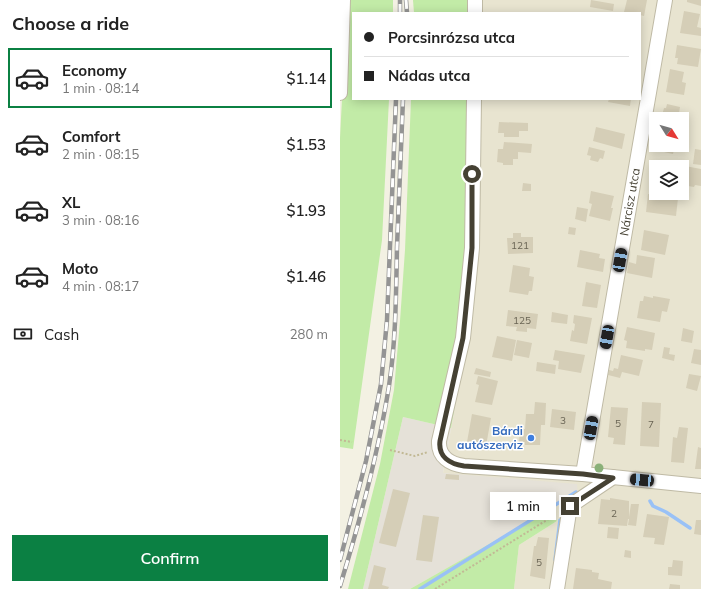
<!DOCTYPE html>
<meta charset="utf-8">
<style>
:root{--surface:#fff;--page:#f2f2f2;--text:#222;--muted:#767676;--line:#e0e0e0;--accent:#0b8043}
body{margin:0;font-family:Mulish,sans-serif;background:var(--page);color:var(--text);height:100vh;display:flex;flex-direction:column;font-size:15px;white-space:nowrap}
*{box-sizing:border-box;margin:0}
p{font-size:13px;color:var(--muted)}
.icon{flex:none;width:22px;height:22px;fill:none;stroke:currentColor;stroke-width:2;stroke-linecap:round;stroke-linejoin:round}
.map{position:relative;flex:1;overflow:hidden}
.panel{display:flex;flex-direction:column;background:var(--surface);width:340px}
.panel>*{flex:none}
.hud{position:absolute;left:12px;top:12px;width:289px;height:88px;border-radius:0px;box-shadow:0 2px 10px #0003;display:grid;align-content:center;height:88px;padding:0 12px;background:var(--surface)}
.needle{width:26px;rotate:127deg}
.buttons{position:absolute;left:309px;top:112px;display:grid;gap:8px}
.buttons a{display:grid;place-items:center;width:40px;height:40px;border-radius:0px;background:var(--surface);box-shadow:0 2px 10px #0003;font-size:20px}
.end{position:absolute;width:18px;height:18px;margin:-9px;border:5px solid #454133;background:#fff;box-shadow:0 0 0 2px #fff}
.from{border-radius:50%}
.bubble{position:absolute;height:28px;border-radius:0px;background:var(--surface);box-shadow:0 2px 10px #0003;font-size:13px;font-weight:600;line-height:28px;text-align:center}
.car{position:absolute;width:12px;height:24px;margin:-12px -6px;border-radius:5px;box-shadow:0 0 3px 1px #0007;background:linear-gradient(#222 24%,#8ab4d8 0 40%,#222 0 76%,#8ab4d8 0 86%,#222 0)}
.hud b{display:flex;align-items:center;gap:14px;height:38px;font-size:15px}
.hud b+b{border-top:1px solid var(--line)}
.hud i{width:10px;height:10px;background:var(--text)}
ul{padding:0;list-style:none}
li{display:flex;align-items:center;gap:12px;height:60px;margin:0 8px 6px;padding:0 4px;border:2px solid transparent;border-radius:0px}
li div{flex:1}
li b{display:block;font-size:15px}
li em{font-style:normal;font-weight:600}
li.on{border-color:var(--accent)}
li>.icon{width:36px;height:36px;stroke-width:1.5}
h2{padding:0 12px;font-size:18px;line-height:48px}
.pay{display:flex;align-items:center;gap:10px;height:44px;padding:0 12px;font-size:15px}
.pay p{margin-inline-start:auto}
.cta{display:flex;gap:8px;margin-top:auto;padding:8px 12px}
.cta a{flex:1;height:46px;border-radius:0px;background:var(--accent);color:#fff;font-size:16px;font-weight:600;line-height:46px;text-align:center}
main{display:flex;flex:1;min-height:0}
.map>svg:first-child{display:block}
.residential{fill:#e8e4d0;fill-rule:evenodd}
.industrial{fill:#e5e1d8}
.green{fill:#c2eba7}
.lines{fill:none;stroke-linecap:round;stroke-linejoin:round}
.stream{stroke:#99c1f6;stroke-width:3.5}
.building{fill:#d5ceb7}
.minor-casing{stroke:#bfbaa5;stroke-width:16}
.path{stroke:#c2b995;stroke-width:2;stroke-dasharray:2 2;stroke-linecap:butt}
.minor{stroke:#fff;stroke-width:14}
.rail-casing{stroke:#949494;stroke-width:4.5}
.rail{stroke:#fff;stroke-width:3;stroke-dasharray:9;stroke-linecap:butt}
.tree{fill:#8ab079}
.route{stroke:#454133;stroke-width:5}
.shop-dot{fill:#3f7fe0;stroke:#fff;stroke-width:1.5}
.labels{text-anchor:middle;stroke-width:3;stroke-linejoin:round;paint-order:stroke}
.number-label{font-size:10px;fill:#696454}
.street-label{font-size:12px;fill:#454133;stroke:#fff}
.shop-label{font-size:12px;font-weight:bold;fill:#366cbe;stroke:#fff;text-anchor:end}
</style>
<main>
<section class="panel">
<h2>Choose a ride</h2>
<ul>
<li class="on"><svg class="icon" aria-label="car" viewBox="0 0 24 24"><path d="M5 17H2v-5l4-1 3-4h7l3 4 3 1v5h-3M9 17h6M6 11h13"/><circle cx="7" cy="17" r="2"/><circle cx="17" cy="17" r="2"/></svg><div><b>Economy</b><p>1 min · 08:14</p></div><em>$1.14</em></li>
<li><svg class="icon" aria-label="car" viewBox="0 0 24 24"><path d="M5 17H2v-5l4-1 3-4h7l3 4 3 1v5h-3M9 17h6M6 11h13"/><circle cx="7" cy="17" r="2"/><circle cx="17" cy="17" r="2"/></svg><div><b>Comfort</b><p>2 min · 08:15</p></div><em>$1.53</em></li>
<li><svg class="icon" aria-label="car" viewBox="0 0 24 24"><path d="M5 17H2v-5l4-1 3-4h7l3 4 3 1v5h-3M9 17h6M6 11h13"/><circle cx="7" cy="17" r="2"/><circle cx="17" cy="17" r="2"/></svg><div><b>XL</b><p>3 min · 08:16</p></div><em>$1.93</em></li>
<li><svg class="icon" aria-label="car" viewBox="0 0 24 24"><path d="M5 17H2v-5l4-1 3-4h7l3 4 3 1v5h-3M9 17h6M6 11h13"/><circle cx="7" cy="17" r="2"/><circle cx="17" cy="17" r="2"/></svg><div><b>Moto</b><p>4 min · 08:17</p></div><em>$1.46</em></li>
</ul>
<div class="pay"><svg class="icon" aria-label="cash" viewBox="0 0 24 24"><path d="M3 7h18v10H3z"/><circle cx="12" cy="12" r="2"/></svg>Cash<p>280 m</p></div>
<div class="cta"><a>Confirm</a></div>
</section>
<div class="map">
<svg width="361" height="589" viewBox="0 0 361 589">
<rect width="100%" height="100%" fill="#f3f1e3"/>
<!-- residential -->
<path class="residential" d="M136 0H361V589H174L179 545 217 521 211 509 238 494 103 473 128 335 137 99H300V13H136ZM316 119H342V145H316ZM316 167H342V193H316Z"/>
<!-- industrial -->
<polygon class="industrial" points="63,417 111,428 103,473 237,484 238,494 70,589 23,589"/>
<!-- green -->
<g class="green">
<polygon points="7,0 53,0 53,13 13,13 13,99 49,99 42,240 13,449 0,447 0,138"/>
<polygon points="73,0 136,0 136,13 74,13"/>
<polygon points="71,99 137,99 128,335 111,428 63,417 23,589 8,589 40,464 54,390 60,321 65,250"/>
<polygon points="211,509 217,521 179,545 174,589 70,589"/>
</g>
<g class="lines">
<!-- stream -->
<g class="stream">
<polyline points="310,501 313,506 326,512 350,528"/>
<polyline points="215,560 220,520"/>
<polyline points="80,589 236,492"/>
</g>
</g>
<!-- building -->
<g class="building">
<polygon points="251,0 274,4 273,11 250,7"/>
<polygon points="287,0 307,0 304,16 300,15 300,13 284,12"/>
<polygon points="347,0 361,0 361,6 347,2"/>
<polygon points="344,11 360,14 357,27 361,28 361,36 340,33"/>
<polygon points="337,45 361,49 358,67 337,64 338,58 335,58"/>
<polygon points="330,69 344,72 342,82 346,83 344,95 326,92"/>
<polygon points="269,99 291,99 290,106 268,102"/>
<polygon points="327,104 340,107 339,113 348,115 345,128 342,128 342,119 321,119 324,108 326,108"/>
<polygon points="159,122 188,123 188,131 179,131 179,137 164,137 164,133 158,133"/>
<polygon points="256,127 285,134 282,149 253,141"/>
<polygon points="164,142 192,144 191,153 178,152 178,159 173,159 173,165 163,165 163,163 157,162 158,149 163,149"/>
<polygon points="316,145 335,145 333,154 315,150"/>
<polygon points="249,147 265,151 263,159 260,158 258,162 250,160 251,156 247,155"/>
<polygon points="355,149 361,150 361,165 353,164"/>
<polygon points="313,160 361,169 361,186 355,185 354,187 342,185 342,167 316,167 316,174 310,173"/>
<polygon points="183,183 191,184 191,191 182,191"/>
<polygon points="251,191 274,196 271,208 273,208 270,221 249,216 252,204 249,203"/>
<polygon points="308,194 338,198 336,216 306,212"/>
<polygon points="237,207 248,209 246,222 235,219"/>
<polygon points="229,227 236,228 235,235 228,234"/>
<polygon points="304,230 329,235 325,255 301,250"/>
<polygon points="173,233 181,233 181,237 193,237 193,253 168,254 167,238 173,238"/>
<polygon points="240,250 260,254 259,258 265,259 263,272 237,267"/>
<polygon points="297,255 315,258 312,278 287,273 289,262 296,264"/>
<polygon points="173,265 190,268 189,276 194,277 192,291 189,291 188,295 169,292"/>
<polygon points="246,282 261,285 257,308 242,306"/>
<polygon points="304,296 313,298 313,296 330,299 327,312 322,311 320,322 297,318 300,301 303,301"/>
<polygon points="168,310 198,314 196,329 187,328 187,332 176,331 177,327 166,326"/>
<polygon points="212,312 228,315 227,324 211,322"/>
<polygon points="234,315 252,318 247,344 230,341 232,330 234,331 235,324 233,323"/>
<polygon points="287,327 315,333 312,350 305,349 305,351 286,348 287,341 284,340"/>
<polygon points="343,328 354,331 352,343 341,341"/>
<polygon points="157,336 176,340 172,361 152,357"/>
<polygon points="177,340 192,343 189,358 174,355"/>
<polygon points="324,347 330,348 329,354 335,355 334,361 322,358"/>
<polygon points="354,349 361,350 361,365 351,363"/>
<polygon points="215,350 245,355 241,373 218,369 219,361 213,360"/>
<polygon points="281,355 303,360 299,376 282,372 280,378 268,375 269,370 273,371 274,368 278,369"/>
<polygon points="197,362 216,365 215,374 196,371"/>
<polygon points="136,368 151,372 150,377 134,374"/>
<polygon points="349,374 361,376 357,391 346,388"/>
<polygon points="138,376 158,381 152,405 135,402 139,385 136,384"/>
<polygon points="195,402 206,403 205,425 201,425 200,445 185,445 185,442 179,442 180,429 185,429 186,414 194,414"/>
<polygon points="302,402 321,403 319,447 300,446"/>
<polygon points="271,407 288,408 285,445 273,444 274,438 268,437"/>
<polygon points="212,409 236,412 234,430 210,427"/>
<polygon points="132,414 151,418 146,446 127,442"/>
<polygon points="339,427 348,428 344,463 331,462 333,437 337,438"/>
<polygon points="358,447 361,448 361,469 355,469"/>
<polygon points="106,474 119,475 119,480 105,479"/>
<polygon points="53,489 70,493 56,547 39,543"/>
<polygon points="270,498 289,501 289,517 291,504 299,504 296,526 288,525 289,519 288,519 287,526 258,524 261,499 270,500"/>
<polygon points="307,514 329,517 324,545 314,544 315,538 303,537"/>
<polygon points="83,515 99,517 92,562 76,560"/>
<polygon points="356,520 361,520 361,535 354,534"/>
<polygon points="268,527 279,528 278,539 267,538"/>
<polygon points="198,537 209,538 205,579 190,576 194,546 196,546"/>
<polygon points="285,550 291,551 291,558 284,557"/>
<polygon points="333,560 343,561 342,576 328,575 328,567 332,567"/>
<polygon points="34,565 46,568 42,585 49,587 48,589 28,589"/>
<polygon points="236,568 252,570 252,572 259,573 258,579 272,582 271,589 233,589"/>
<polygon points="330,584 340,585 340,589 329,589"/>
</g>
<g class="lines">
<defs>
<g id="minor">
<polyline points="135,13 135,0"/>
<polyline points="0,93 3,0"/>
<path d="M134 99 132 248 123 338 99 441C98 457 110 464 124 466L243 474 361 486"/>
<polyline points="243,474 325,0"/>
<polyline points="217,589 230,506 273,477"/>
</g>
</defs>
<!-- minor casing -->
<use href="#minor" class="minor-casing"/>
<!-- path -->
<g class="path">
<polyline points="0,440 12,442"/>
<polyline points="50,450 75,456 88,452"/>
<polyline points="95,589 215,515"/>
</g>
<!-- minor -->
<use href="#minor" class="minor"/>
<defs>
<g id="rail">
<polyline points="66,0 67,13"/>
<polyline points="60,13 60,0"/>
<polyline points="0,560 26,461 41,384 47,320 56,99"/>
<path d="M0 586C20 521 38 454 49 386 56 340 56 294 57 247 59 198 61 148 63 99"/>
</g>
</defs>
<!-- rail casing -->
<use href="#rail" class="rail-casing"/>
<!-- rail -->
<use href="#rail" class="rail"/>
</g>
<!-- trees -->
<circle class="tree" cx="259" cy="468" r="4.5"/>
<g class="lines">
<!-- route -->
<path class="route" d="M132 174V248L123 338 100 441C98 457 110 464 124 466L243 474 273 478 230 506"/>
</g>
<!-- markers -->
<circle class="shop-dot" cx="191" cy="438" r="4"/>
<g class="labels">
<!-- number labels -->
<g class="number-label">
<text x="180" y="249">121</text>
<text x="182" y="324">125</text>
<text x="223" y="424">3</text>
<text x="278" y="427">5</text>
<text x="311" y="428">7</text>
<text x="274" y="517">2</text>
<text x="199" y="566">5</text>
</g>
<!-- street labels -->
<g class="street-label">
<text transform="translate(290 202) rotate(-80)" y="4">Nárcisz utca</text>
</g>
<!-- shop labels -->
<g class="shop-label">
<text x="183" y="435">Bárdi<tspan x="183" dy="14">autószerviz</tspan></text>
</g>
</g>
</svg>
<div class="buttons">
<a><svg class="needle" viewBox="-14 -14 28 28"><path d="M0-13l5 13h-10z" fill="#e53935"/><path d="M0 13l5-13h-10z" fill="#767676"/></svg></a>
<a><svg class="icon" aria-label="layers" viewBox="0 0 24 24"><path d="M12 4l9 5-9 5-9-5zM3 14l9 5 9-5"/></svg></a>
</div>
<i class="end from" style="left:132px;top:174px"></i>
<i class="end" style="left:230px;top:506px"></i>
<div class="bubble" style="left:150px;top:492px;width:66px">1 min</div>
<i class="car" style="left:280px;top:260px;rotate:10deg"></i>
<i class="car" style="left:267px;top:337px;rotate:190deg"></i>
<i class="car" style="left:251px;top:428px;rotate:10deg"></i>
<i class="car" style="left:302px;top:480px;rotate:275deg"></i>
<div class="hud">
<b><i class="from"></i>Porcsinrózsa utca</b>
<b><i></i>Nádas utca</b>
</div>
</div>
</main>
